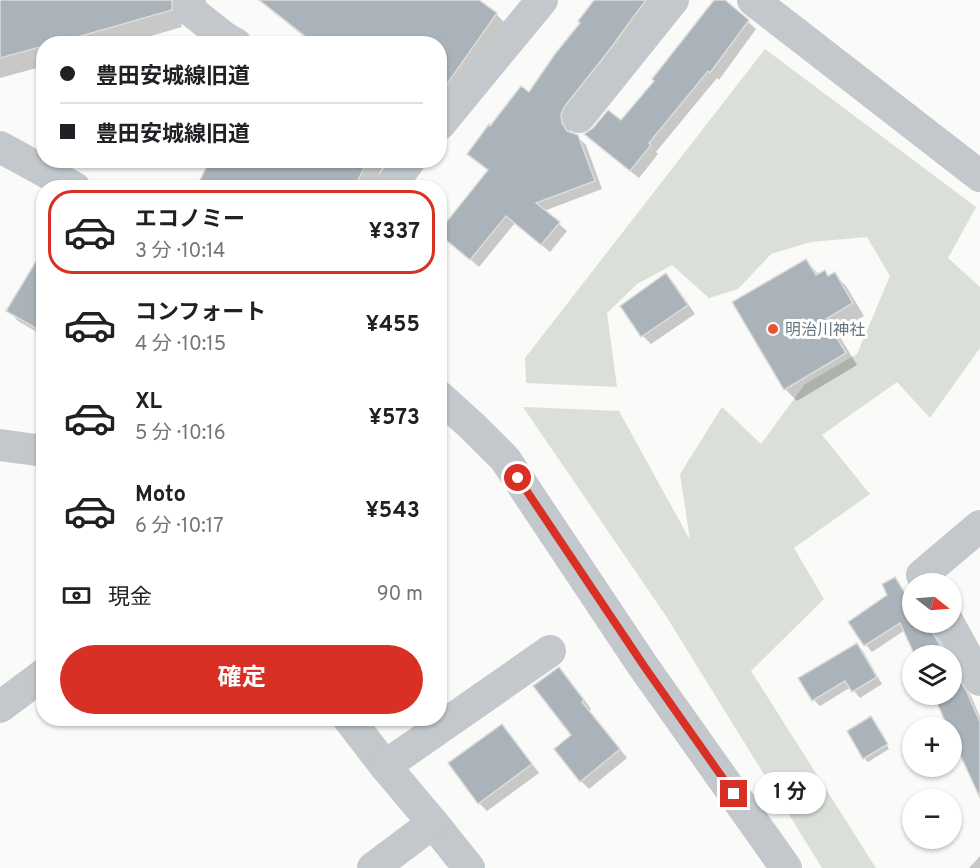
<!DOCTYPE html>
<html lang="ja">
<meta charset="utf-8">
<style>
:root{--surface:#fff;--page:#f6f6f6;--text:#202124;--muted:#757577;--line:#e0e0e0;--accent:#d93025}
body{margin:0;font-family:Overpass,"Noto Sans JP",sans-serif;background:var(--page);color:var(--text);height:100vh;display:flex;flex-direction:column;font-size:22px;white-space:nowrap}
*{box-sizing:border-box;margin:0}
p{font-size:20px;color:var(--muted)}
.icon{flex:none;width:33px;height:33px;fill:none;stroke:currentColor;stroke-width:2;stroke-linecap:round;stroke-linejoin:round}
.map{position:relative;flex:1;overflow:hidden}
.sheet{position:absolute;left:36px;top:180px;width:411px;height:546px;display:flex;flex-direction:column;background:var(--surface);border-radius:24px;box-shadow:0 2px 4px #0004}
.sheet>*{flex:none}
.guide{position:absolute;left:36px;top:36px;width:411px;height:132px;border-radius:24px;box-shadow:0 2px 4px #0004;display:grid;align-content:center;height:132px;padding:0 24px;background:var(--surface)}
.needle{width:39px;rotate:107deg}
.tools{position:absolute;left:902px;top:573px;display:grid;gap:12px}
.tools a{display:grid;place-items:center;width:60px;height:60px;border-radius:50%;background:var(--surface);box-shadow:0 2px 4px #0004;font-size:30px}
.end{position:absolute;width:27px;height:27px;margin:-14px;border:8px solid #d93025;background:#fff;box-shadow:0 0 0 3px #fff}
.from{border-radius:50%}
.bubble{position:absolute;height:42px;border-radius:21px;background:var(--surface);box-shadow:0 2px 4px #0004;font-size:20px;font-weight:700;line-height:42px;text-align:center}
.guide b{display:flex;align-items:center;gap:21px;height:57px;font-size:22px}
.guide b+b{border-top:2px solid var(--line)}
.guide i{width:15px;height:15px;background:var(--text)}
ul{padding:10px 0 0;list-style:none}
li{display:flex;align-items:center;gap:18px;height:84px;margin:0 12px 9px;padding:0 12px;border:3px solid transparent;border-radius:24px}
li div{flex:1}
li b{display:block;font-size:22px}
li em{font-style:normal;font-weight:700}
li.active{border-color:var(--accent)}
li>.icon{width:54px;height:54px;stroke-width:1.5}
.pay{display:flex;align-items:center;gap:15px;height:66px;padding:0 24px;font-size:22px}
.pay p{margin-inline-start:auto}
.cta{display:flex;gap:12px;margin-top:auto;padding:12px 24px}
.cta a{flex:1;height:69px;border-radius:36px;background:var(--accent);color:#fff;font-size:24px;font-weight:700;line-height:69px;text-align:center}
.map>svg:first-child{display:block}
.green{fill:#dadfd7}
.shadow{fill:#0003}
.building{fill:#aab3b9;stroke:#dcdcda;stroke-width:1.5}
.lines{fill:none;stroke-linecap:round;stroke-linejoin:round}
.minor{stroke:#c3c8cc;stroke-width:32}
.route{stroke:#d93025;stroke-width:8}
.poi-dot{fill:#e4572e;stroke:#fff;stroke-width:2}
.labels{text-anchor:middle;stroke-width:6;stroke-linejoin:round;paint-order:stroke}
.poi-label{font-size:16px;fill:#657683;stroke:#fff;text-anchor:start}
</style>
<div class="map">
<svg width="980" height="868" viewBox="0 0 980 868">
<rect width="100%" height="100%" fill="#fafaf8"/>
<!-- green -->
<polygon class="green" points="765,49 976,207 948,258 980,287 980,348 930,418 897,382 822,435 870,494 794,548 824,599 751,671 876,868 822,868 666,616 523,407 619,411 690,540 680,474 722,407 761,444 805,384 857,354 890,276 867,237 811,242 771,254 738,289 709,298 672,265 637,284 607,313 617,387 526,383 525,358"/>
<!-- shadow -->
<g class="shadow">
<polygon points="0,0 175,0 182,27 123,44 44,44 44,66 0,78"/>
<polygon points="259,0 477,0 496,14 510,28 440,127 440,44 313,44"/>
<polygon points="596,0 663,0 569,124 570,134 577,136 586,145 602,189 544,211 567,231 550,252 515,223 479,267 440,233 489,171 469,153 491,128 529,94 582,23"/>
<polygon points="716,0 723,0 756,29 719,80 717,78 656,152 658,154 639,178 594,142 621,123 656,81"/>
<polygon points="212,160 386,160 372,188 200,188"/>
<polygon points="44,251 44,336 18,321 8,310"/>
<polygon points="806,260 819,275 825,272 830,277 834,274 846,286 864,316 837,332 857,365 797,401 785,389"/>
<polygon points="666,275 674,283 695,314 651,344 643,336"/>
<polygon points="900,588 910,600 912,599 912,622 933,622 936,627 938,638 948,656 916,656 905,630 872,652 866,645 850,622"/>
<polygon points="856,645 863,651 882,684 860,698 851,687 820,706 814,700"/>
<polygon points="951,662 972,698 980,717 980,781 951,731"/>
<polygon points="559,669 567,677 591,709 589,710 627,758 589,789 581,781"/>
<polygon points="872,720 889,749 868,762 864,758"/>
<polygon points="502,725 510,734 539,773 487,811 479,803"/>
<polygon points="980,856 980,868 969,868"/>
</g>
<!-- building -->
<g class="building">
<polygon points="0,0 172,0 172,10 53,44 44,44 44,46 0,58"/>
<polygon points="259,0 479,0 497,13 440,94 440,44 315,44"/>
<polygon points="594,0 646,0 607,53 565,106 561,114 562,123 567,131 578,135 595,181 536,203 560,222 541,245 506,216 470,260 440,235 440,230 488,170 467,154 489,124 490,126 521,86 529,92 555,54 580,23 578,21"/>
<polygon points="714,0 725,0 749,20 710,73 708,71 649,143 651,145 630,171 584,134 593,128 608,110 621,120 654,81 652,79"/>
<polygon points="210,160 368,160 354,188 196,188"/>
<polygon points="44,248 44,333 6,311"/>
<polygon points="806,259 816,275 825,270 828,276 835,272 853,303 826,319 846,353 784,390 732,302"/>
<polygon points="666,273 688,305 641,337 620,306"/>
<polygon points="895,577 912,604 912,622 930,622 932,631 946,656 915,656 900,623 864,646 848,622 887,595 882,584"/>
<polygon points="857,643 877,677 852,692 845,681 812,701 798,678"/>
<polygon points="951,665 966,690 980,722 980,798 951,735 951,728 948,728 933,694 951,694"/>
<polygon points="559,667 584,700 582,702 620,749 580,782 554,749 571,735 533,686"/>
<polygon points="871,716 888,744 863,759 847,731"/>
<polygon points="502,724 532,764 478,804 448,763"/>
</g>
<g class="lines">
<!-- minor -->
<g class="minor">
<polyline points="190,0 190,10 224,37 236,44"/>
<polyline points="753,0 980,176"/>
<polyline points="579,117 673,0"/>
<polyline points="440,124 542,0"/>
<polyline points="0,147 75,188"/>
<polyline points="389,188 410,160"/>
<polyline points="440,397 473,427 505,459 643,666 786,868"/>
<polyline points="0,445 44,451"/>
<polyline points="927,584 922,575 980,526"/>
<polyline points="948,622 980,680"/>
<polyline points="0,707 44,674"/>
<polyline points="348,718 385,766"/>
<polyline points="433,823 469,868"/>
<polyline points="373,868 433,823 385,766 550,651"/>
</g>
</g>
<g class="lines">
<!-- route -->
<polyline class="route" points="518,478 644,666 734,794"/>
</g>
<!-- markers -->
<circle class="poi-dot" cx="773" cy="329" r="6"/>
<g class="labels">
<!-- poi labels -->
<g class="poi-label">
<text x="785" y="335">明治川神社</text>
</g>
</g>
</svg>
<div class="tools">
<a><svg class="needle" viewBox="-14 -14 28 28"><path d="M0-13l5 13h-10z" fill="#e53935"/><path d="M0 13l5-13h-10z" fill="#757577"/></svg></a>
<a><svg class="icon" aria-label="layers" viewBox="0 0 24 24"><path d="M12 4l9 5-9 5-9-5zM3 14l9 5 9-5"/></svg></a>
<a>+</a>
<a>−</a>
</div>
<i class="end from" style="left:518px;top:478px"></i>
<i class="end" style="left:734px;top:794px"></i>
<div class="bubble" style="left:754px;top:772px;width:72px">1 分</div>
<div class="guide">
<b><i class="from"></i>豊田安城線旧道</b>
<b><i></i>豊田安城線旧道</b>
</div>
<section class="sheet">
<ul>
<li class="active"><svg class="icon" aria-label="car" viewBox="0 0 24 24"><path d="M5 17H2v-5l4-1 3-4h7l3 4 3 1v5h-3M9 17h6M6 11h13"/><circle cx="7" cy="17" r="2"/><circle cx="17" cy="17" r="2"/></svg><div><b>エコノミー</b><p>3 分 · 10:14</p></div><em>¥337</em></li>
<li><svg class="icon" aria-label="car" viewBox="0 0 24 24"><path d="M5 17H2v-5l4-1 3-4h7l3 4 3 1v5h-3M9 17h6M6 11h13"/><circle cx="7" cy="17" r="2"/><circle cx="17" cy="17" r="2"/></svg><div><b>コンフォート</b><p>4 分 · 10:15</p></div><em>¥455</em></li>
<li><svg class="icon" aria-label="car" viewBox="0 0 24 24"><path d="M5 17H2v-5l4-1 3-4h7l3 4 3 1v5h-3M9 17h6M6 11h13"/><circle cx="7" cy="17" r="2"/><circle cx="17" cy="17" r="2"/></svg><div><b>XL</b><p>5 分 · 10:16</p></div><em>¥573</em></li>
<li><svg class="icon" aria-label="car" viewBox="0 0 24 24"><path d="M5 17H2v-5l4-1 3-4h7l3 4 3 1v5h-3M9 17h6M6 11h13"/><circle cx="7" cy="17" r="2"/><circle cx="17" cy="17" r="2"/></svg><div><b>Moto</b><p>6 分 · 10:17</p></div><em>¥543</em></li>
</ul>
<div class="pay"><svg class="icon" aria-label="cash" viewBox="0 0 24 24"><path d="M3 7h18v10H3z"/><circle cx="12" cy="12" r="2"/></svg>現金<p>90 m</p></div>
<div class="cta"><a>確定</a></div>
</section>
</div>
